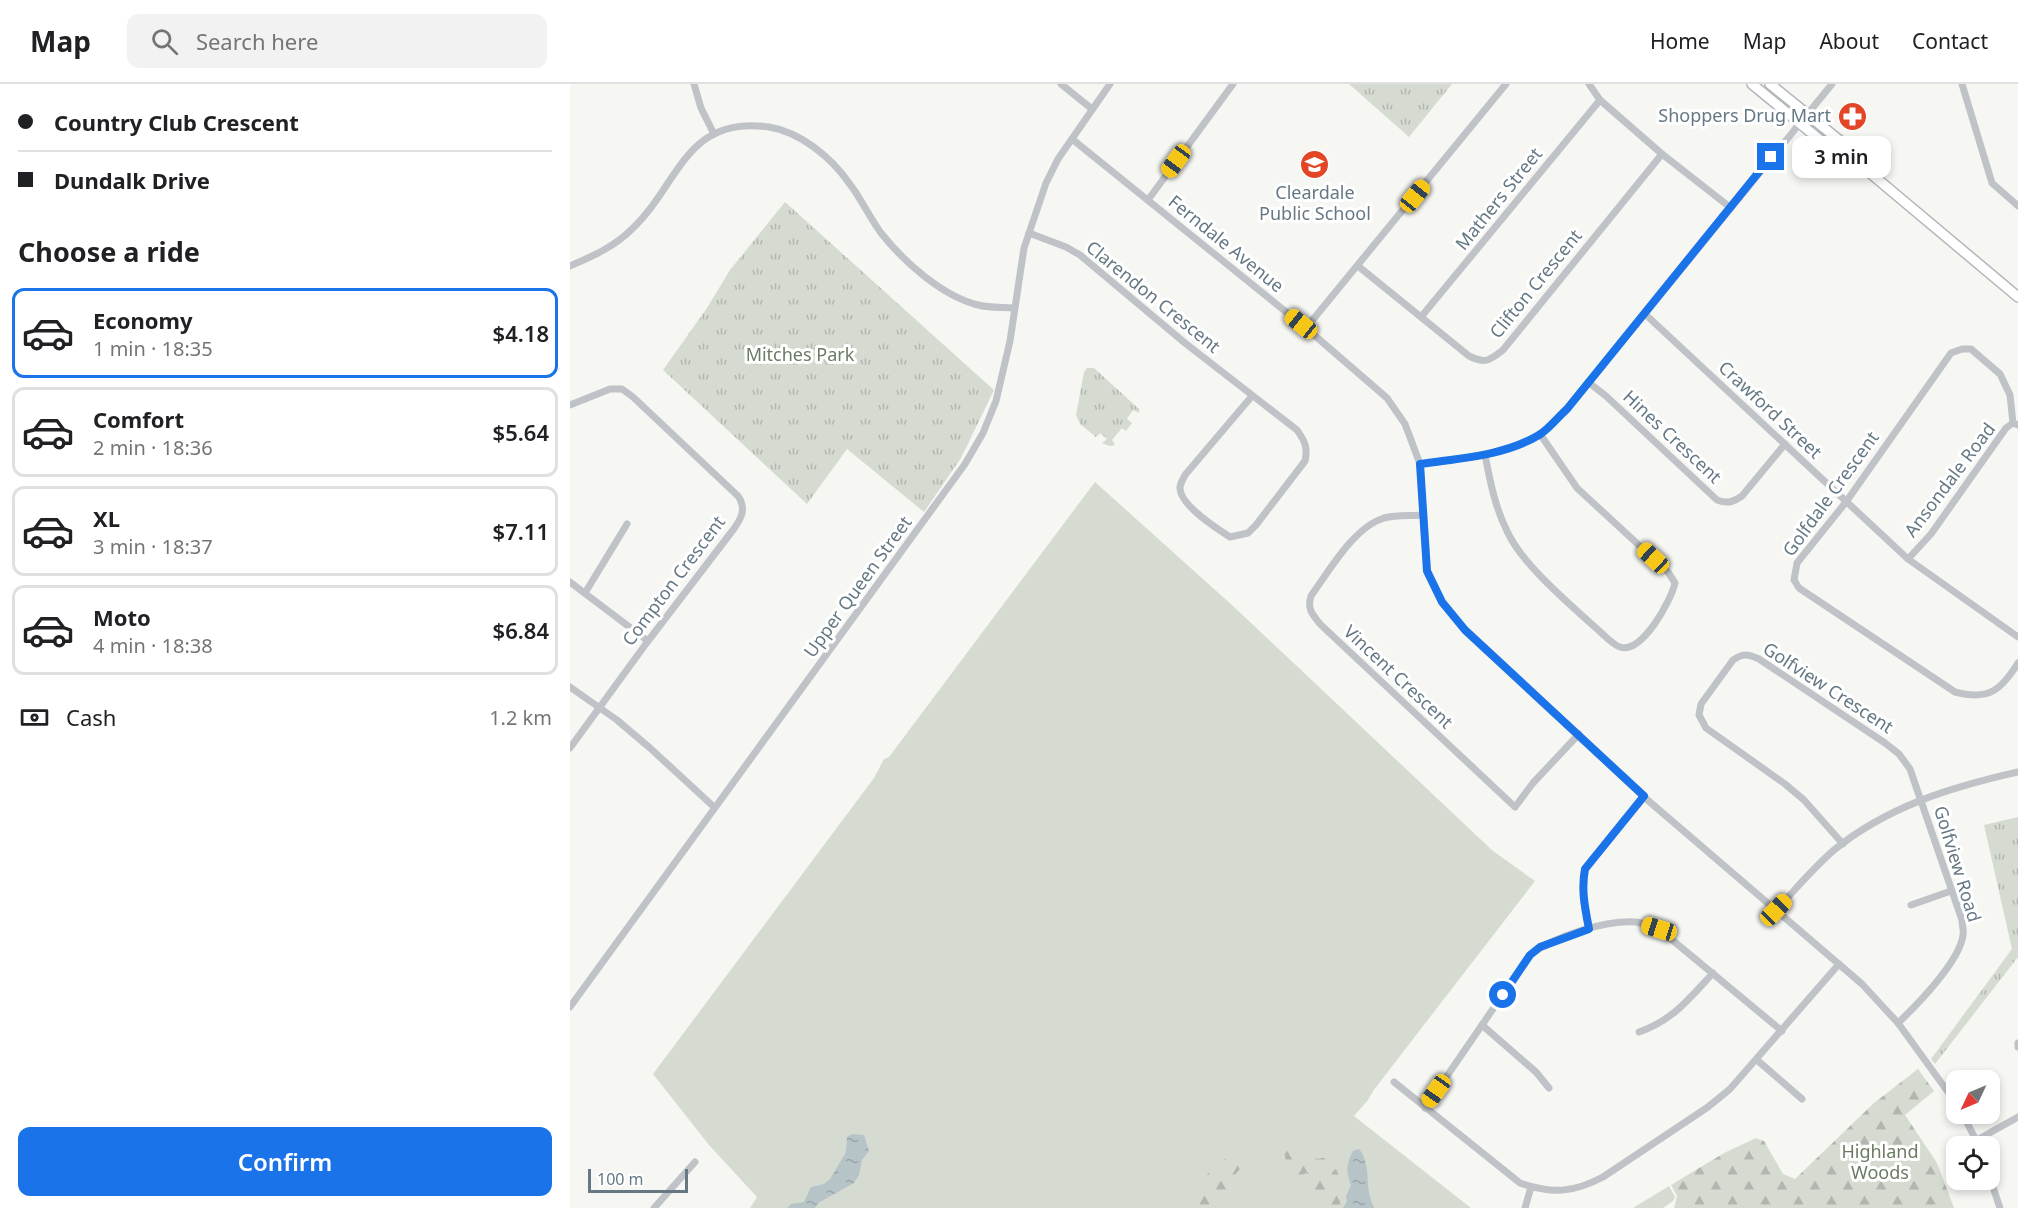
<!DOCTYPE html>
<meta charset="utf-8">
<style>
:root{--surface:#fff;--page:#f2f2f2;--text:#202124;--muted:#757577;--line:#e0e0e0;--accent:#1a73e8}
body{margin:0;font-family:"Noto Sans",sans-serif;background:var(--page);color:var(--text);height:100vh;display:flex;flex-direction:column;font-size:22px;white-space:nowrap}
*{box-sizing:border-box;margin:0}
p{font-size:20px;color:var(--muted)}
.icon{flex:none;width:33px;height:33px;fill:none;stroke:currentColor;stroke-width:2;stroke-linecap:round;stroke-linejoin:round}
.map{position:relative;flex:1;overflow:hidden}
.details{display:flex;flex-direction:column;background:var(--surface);width:570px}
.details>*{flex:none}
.guide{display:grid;align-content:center;height:132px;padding:0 18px;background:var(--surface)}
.needle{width:39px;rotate:226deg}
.fabs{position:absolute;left:1376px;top:986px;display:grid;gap:12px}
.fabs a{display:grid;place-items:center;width:54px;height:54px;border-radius:12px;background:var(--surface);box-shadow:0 3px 9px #0003;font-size:30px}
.scale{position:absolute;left:18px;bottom:15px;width:100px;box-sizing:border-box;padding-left:6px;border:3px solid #657884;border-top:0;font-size:16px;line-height:21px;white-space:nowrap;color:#657884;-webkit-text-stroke:4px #fff;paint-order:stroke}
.end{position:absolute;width:27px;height:27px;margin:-14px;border:8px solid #1a73e8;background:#fff;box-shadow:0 0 0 3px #fff}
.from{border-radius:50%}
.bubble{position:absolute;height:42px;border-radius:12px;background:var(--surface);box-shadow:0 3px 9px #0003;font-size:20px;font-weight:600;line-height:42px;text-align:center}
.car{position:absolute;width:18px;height:36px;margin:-18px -9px;border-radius:8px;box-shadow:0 0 4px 2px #0007;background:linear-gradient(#f5c518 24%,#345 0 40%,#f5c518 0 76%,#345 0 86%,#f5c518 0)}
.guide b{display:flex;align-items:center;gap:21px;height:57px;font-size:22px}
.guide b+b{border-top:2px solid var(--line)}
.guide i{width:15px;height:15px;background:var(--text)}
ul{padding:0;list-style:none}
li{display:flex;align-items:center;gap:18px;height:90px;margin:0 12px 9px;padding:0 6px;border:3px solid var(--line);border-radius:12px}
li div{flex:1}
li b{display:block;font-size:22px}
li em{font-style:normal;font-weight:600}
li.on{border-color:var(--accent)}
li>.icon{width:54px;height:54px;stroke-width:1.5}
h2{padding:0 18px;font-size:27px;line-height:72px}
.pay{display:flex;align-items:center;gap:15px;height:66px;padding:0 18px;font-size:22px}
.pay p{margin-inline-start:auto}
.primary-button{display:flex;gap:12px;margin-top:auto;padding:12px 18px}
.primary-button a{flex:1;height:69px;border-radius:12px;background:var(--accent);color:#fff;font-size:24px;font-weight:600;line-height:69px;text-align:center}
header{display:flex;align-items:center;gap:36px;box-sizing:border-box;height:84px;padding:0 30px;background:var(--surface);border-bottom:2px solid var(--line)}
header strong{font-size:28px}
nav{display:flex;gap:33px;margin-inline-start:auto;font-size:21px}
.search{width:420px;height:54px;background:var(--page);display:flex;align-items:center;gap:15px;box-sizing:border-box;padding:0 21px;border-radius:12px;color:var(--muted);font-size:22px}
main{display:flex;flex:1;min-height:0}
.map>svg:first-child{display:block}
.grass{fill:#d6dbd2}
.forest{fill:url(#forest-firs)}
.park{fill:url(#park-tufts)}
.water{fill:url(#water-ripples)}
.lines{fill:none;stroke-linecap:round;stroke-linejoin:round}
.major-casing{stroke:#b2b7bb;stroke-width:12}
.minor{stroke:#bfc3c7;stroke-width:7}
.major{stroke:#fff;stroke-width:9}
.route{stroke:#1a73e8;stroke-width:8}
.labels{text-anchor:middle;stroke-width:6;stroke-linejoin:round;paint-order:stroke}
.poi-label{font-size:18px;fill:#657884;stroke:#fff;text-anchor:end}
.street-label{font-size:18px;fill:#657884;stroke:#fff}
.park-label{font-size:18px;fill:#6a7b64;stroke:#fff}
</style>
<header>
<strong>Map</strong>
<div class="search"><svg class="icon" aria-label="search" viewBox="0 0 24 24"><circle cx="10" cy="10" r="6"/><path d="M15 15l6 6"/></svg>Search here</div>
<nav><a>Home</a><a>Map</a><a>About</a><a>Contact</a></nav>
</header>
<main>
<section class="details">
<div class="guide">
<b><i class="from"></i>Country Club Crescent</b>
<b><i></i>Dundalk Drive</b>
</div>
<h2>Choose a ride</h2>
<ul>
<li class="on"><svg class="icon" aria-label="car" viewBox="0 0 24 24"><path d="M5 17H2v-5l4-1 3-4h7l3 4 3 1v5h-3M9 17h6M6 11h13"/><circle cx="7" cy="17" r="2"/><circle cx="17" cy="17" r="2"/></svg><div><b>Economy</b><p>1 min · 18:35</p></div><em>$4.18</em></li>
<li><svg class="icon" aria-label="car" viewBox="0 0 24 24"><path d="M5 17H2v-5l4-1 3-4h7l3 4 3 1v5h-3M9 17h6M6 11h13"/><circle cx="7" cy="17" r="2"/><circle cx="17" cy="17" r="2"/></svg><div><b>Comfort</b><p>2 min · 18:36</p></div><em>$5.64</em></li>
<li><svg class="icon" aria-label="car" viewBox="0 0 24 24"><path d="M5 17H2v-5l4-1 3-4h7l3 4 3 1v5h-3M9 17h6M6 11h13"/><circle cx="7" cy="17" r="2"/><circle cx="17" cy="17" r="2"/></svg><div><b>XL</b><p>3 min · 18:37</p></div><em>$7.11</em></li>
<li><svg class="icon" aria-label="car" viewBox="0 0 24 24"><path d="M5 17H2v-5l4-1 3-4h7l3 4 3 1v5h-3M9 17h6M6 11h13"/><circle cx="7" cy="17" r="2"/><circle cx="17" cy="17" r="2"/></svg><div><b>Moto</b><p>4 min · 18:38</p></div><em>$6.84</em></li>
</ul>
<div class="pay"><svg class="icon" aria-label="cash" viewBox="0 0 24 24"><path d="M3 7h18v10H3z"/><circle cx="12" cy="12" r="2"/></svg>Cash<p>1.2 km</p></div>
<div class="primary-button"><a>Confirm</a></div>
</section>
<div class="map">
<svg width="1448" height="1124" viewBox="0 0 1448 1124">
<defs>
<pattern id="forest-firs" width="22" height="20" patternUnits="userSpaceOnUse" patternTransform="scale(1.5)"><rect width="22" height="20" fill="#d6dbd2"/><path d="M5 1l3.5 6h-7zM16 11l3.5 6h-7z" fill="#b1b6b0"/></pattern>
<pattern id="park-tufts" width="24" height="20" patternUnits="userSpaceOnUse" patternTransform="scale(1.5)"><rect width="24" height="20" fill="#d6dbd2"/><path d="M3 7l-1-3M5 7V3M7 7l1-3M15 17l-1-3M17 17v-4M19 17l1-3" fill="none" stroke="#b1b6b0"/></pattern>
<pattern id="water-ripples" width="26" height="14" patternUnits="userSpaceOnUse" patternTransform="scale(1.5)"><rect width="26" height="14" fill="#b6c4c7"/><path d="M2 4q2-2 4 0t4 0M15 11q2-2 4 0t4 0" fill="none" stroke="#98a4a7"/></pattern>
</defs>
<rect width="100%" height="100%" fill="#f6f6f3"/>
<!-- grass -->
<g class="grass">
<polygon points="525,398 663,522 923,767 965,797 803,1007 798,1016 784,1032 901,1124 180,1124 187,1113 139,1061 83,990 304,694 314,675 319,673"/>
<polygon points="1099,1102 1105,1113 1103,1117 1093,1124 1063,1124"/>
</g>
<!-- forest -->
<g class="forest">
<polygon points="1348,985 1364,1007 1335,1031 1367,1079 1384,1124 1104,1124 1107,1112 1101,1101 1154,1069 1186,1054 1194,1057 1213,1090 1225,1095 1304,1019"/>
<path d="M714 1057 747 1075 757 1073 764 1086 766 1085 776 1105 769 1112 771 1124H739L740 1122 736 1111 740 1105 741 1092 736 1089 729 1094C717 1089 715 1072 712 1060Z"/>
<path d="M669 1067 678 1070V1076L663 1093 664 1097 647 1124H628C620 1098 649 1076 669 1067Z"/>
</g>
<!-- park -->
<g class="park">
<polygon points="779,0 882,0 839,53"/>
<polygon points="215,118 424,306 391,374 354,428 277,365 237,420 93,286 137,224 160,186"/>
<path d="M517 284H524L569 325V329L563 326 557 335 562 339 556 347 552 344 542 356 545 360C542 364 537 361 532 359L537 355 530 349 526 353 510 340 506 331 514 288Z"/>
<polygon points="1448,733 1448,873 1365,980 1361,975 1442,865 1414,741"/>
</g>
<!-- water -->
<g class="water">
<polygon points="282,1050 294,1051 299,1067 292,1076 289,1091 284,1099 248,1119 245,1124 217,1124 221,1120 234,1118 241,1103 254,1100 260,1095 276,1068 277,1053"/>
<path d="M789 1065C799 1077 797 1095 799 1109 800 1114 802 1119 804 1124H773L777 1117 776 1112 781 1101C776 1088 776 1080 783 1067Z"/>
</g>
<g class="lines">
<defs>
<g id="major">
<polyline points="1182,0 1277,78 1287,78"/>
<polyline points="1200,0 1285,69 1287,78 1448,213"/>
</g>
</defs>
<!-- major casing -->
<use href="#major" class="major-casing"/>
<!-- minor -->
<g class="minor">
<polyline points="124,0 131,24 144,50"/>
<polyline points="491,0 522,25"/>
<polyline points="1019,0 1030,16 1092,70 1161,124"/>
<polyline points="1392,0 1422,99 1448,122"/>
<polyline points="502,55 736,244 817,314 835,340 850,380 857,487 872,518 895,546 1074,713 1292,900 1328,939 1386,1019"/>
<polyline points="578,116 663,0"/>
<path d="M459 149 496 163 510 171 615 259 727 346C735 357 738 364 735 377L686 441 678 449 660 453C646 444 610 421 610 404 610 399 613 396 615 391L682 312"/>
<path d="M0 182C23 172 44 163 62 145 109 101 115 31 199 43 230 48 261 73 279 99 291 114 299 133 311 149 334 178 372 212 408 221 419 224 433 223 444 224"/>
<path d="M788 182 899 272C915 280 919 277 933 266L1092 70"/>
<polyline points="1075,230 1338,475 1448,553"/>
<polyline points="851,233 1030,16"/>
<polyline points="736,244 936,0"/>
<path d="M1018 298 1036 312 1147 416C1158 420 1163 418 1172 412L1215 360"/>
<path d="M0 321 40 305H52L63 313 168 412C177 425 171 435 163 446L78 557 0 664"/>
<path d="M1443 339 1440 311 1430 290 1401 265H1392L1381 269 1276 418 1227 479 1224 496 1229 504 1385 608C1419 617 1431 606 1448 579"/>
<path d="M915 371C920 397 925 423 937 447 953 483 1008 527 1038 555 1042 558 1046 562 1050 563 1072 570 1101 517 1105 499L1098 488 1007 404 970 350"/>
<path d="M850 380C890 374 934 372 969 351 979 345 988 333 997 325L1262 0"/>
<path d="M852 431C840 432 826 431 814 434 784 443 759 487 741 512 737 525 742 530 750 540L945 723 963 699 1009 650"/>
<polyline points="1338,475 1361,450 1436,344 1443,339 1448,341"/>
<polyline points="0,498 78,557"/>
<polyline points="15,509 57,440"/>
<polyline points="0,603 47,636 80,664 144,723"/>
<path d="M1273 760 1234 716 1215 700 1136 644 1129 631 1131 620 1163 576C1173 569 1178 570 1189 575L1315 659 1329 670 1340 685 1392 836C1392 841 1394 846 1393 851 1390 877 1347 921 1328 939"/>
<polyline points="1341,821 1381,807"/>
<path d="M1206 826C1225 806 1243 784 1264 766 1318 722 1382 703 1448 688"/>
<path d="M1019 845C1015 824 1011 806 1015 785L1074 713"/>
<polyline points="0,923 395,380 413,349 426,317 440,257 454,164 476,99 488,75 540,0"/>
<polyline points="912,941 966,988 979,1004"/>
<path d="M1069 948C1103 936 1119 915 1143 889"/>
<polyline points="1448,959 1448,963"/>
<polyline points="1187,976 1232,1015"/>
<path d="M824 998 950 1099C982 1110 1003 1109 1033 1093L1138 1023 1160 1005 1269 880"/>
<path d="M855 1024 960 871C985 852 1035 836 1066 838 1074 839 1082 843 1089 845L1212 947"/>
<polyline points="1392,1029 1409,1062"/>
<polyline points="1407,1056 1448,1033"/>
<polyline points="1419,1091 1430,1124"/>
<polyline points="84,1124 125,1078"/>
<polyline points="955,1124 961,1103"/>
</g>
<!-- major -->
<use href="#major" class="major"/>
</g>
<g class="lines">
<!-- route -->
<path class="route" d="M933 911 960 871 970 863 1019 845C1015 824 1011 806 1015 785L1074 712 895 546 872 518 857 487 850 380C890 374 934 372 969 351 979 345 988 333 997 325L1201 73"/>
</g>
<!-- icons -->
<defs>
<symbol id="pharmacy-disc" viewBox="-11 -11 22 22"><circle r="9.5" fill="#e34626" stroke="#fff"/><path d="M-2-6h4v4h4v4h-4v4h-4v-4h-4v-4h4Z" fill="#fff"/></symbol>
<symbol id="school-disc" viewBox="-11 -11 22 22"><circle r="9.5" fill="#e34626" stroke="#fff"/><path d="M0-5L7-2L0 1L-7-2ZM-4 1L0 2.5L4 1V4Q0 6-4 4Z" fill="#fff"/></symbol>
</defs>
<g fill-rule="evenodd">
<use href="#pharmacy-disc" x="1266" y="16" width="33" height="33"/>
<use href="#school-disc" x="728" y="64" width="33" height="33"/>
</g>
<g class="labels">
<!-- poi labels -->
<g class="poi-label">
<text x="1261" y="38">Shoppers Drug Mart</text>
<text x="745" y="115" text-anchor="middle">Cleardale<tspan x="745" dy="21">Public School</tspan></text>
</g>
<!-- street labels -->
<g class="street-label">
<text transform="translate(929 115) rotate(-51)" y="6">Mathers Street</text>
<text transform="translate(656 160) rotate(39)" y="6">Ferndale Avenue</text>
<text transform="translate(966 200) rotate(-51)" y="6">Clifton Crescent</text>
<text transform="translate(583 213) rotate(39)" y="6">Clarendon Crescent</text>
<text transform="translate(1200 326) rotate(43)" y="6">Crawford Street</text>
<text transform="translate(1102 353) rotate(43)" y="6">Hines Crescent</text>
<text transform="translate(1380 396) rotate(-53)" y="6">Ansondale Road</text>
<text transform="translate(1261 410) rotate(-54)" y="6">Golfdale Crescent</text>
<text transform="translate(104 497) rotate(-53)" y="6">Compton Crescent</text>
<text transform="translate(288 503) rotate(-54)" y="6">Upper Queen Street</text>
<text transform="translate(828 593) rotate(43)" y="6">Vincent Crescent</text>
<text transform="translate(1258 604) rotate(33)" y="6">Golfview Crescent</text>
<text transform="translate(1387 780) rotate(73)" y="6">Golfview Road</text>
</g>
<!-- park labels -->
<g class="park-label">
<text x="230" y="277">Mitches Park</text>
<text x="1310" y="1074">Highland<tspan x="1310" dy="21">Woods</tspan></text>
</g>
</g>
</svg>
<div class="fabs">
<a><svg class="needle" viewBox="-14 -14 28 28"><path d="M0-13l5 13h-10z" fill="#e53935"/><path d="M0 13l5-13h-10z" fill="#757577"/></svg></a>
<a><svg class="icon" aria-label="locate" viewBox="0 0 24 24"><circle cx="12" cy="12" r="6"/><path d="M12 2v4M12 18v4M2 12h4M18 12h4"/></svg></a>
</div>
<div class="scale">100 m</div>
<i class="end from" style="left:933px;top:911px"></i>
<i class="end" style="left:1201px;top:73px"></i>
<div class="bubble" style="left:1222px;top:52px;width:99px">3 min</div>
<i class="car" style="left:606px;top:77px;rotate:216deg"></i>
<i class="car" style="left:845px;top:112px;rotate:39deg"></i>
<i class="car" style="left:731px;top:240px;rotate:309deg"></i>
<i class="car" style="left:1083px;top:474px;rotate:313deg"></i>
<i class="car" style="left:1206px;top:826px;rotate:44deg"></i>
<i class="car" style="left:1089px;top:845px;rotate:287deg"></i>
<i class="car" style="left:866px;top:1007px;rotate:215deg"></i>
</div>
</main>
